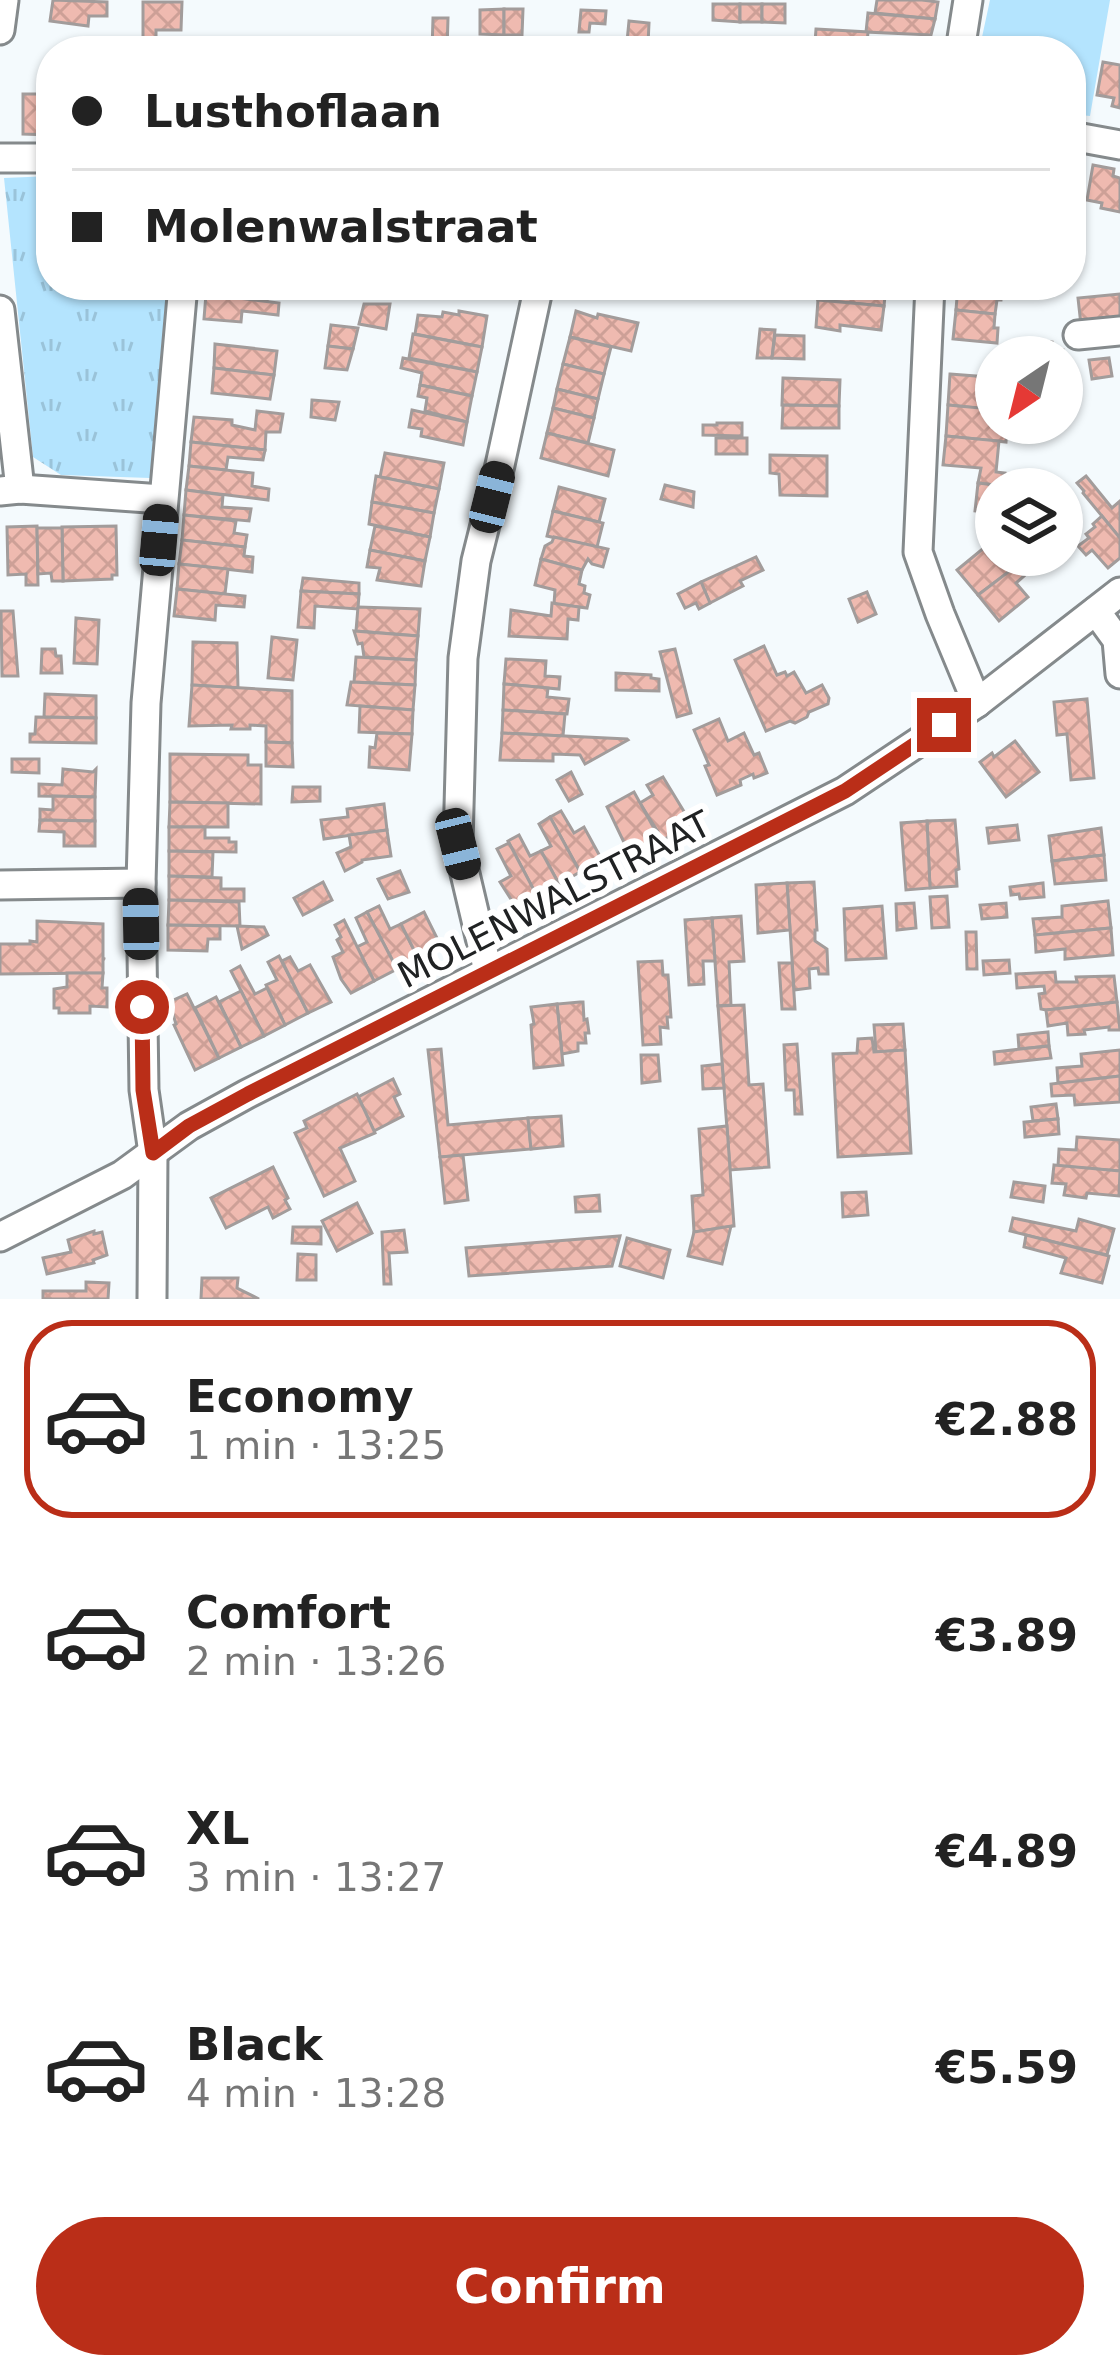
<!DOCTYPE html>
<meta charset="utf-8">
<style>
:root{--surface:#fff;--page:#f6f6f6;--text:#222;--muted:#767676;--line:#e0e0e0;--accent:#ba2e18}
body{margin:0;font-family:"DejaVu Sans",sans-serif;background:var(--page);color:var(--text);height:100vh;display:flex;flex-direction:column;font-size:45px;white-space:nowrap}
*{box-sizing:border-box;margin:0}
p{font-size:39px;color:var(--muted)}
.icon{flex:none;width:66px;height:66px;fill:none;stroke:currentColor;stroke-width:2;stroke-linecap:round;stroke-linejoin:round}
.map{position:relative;height:1299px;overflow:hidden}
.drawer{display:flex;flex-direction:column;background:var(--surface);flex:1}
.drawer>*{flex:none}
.banner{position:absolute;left:36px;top:36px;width:1050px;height:264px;border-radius:48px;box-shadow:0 3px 9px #0004;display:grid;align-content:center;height:264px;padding:0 36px;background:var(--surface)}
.needle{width:78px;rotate:215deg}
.buttons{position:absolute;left:975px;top:336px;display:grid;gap:24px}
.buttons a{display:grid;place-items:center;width:108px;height:108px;border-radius:50%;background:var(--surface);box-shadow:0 3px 9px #0004;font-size:60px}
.end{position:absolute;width:54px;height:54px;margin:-27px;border:15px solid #ba2e18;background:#fff;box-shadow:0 0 0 6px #fff}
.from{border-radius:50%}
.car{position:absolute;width:36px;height:72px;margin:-36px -18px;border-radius:15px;box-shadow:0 0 9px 3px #0007;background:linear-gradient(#222 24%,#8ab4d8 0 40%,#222 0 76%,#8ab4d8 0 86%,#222 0)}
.banner b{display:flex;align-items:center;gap:42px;height:114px;font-size:45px}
.banner b+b{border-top:3px solid var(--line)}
.banner i{width:30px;height:30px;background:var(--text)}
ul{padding:21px 0 0;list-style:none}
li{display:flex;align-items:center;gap:36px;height:198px;margin:0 24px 18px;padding:0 12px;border:6px solid transparent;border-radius:48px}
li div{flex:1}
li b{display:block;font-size:45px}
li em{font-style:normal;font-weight:600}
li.selected{border-color:var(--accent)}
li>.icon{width:108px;height:108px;stroke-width:1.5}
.cta{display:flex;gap:24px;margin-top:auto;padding:24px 36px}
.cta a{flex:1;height:138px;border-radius:72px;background:var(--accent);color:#fff;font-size:48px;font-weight:600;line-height:138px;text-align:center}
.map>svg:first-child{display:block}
.grass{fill:#b4e4fe}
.park{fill:url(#park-tufts)}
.building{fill:url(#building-cross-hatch);stroke:#a29c9b;stroke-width:3}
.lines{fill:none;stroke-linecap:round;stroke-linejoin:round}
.minor-casing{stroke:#858a8c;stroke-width:33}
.minor{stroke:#fff;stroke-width:27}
.route{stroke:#ba2e18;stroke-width:15}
.labels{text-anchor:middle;stroke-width:12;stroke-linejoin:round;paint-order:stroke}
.street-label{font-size:36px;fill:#202223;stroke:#fff}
</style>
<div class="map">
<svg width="1120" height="1299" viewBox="0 0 1120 1299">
<defs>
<pattern id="park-tufts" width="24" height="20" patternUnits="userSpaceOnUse" patternTransform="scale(3)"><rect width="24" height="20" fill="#b4e4fe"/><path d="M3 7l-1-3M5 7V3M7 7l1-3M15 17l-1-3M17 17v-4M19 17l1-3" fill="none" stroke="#9ac3d9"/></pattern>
<pattern id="building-cross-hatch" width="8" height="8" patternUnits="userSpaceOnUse" patternTransform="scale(3)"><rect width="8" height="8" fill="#efbab0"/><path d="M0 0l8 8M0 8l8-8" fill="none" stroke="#cda097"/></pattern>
</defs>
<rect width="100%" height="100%" fill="#f4fafd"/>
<!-- grass -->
<polygon class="grass" points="990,0 1110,0 1090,116 1071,114 1071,51 979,51"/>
<!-- park -->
<polygon class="park" points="51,176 51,285 167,285 150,478 61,475 33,457 4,178"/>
<!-- building -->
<g class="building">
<polygon points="53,0 107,2 107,16 89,16 88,26 50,21"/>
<polygon points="877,0 922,0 938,2 935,19 875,13"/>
<polygon points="143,2 182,2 181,30 156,30 156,51 143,51"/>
<polygon points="713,4 740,4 740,22 713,20"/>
<rect x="740" y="4" width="22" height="18"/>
<polygon points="762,4 785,4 785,23 762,22"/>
<polygon points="504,9 504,35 480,34 480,10"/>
<polygon points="504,9 523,9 522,35 504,35"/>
<polygon points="581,10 606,11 605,24 590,23 589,32 579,32"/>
<polygon points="868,13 935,19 931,35 866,32"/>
<polygon points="433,18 448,18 447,51 432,51"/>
<polygon points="629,21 649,23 648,44 627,42"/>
<polygon points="816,29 868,32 867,44 906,45 905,51 857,51 857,46 815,43"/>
<polygon points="1103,62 1120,65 1120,108 1112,106 1114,98 1097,95"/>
<polygon points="23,94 51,94 51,135 23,134"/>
<polygon points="1093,165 1114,169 1113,176 1120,178 1120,212 1101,208 1102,203 1087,200"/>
<polygon points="207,285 258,285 258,289 269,290 267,301 206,294"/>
<polygon points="844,285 886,285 884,306 818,300 820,287 843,291"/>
<polygon points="958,285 1002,285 1001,300 997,300 995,314 956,310"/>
<polygon points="206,294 279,303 278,315 242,311 241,322 204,319"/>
<polygon points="1120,294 1120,320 1081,325 1078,298"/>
<polygon points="818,300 884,306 881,330 840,325 840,331 816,327"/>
<polygon points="364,304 390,304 386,329 359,324"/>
<polygon points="956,310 995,314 994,328 998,328 997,343 953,339"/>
<polygon points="459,311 487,316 482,347 415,334 418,315 442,317 443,312 459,315"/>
<polygon points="576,311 597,318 598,314 638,323 631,351 570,337"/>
<polygon points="331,325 358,328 353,349 328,346"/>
<polygon points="760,329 775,330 772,358 757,358"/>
<polygon points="413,334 482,347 477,372 409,358"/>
<polygon points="775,335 804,336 804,359 772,358"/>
<polygon points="570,337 611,347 604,374 563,364"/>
<polygon points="1034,340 1052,342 1051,349 1063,350 1063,366 1062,357 1032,357"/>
<polygon points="215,344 277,351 274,375 214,368"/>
<polygon points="328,346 353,349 347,370 325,368"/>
<polygon points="403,358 477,372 472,396 420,385 422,373 401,368"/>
<polygon points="1109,358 1112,376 1092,379 1089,360"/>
<polygon points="563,364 604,374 598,399 557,389"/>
<polygon points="214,368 274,375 270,399 212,393"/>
<polygon points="950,374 988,377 987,394 996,394 996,410 948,405"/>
<polygon points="783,378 840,380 839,406 782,405"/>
<polygon points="420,385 472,396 467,422 425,411 427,398 418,396"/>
<polygon points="557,389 598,399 594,418 553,408"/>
<polygon points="312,400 339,402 335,420 311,417"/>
<polygon points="783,405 839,406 839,428 782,428"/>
<polygon points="948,405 991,409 989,421 1007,423 1006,442 946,436"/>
<polygon points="553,408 594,418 588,443 547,433"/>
<polygon points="412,410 467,422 463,445 421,436 422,429 409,427"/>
<polygon points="257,411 283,414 280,432 266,432 265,450 191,442 194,417 232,420 232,425 255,430"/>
<polygon points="717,423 742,423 742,436 703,435 703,425 717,425"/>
<polygon points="547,433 614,450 608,476 541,458"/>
<polygon points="946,436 999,441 996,472 1005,473 1003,486 978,483 981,468 943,465"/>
<rect x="716" y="438" width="31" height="16"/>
<polygon points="191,442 265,450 263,460 228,457 226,470 189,466"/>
<polygon points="385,453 444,463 439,489 380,477"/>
<polygon points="770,455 827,456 827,496 780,495 779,474 770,473"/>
<polygon points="189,466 253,473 252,486 269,489 268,500 186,490"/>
<polygon points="376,476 439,489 434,513 372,502"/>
<polygon points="1086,476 1112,508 1120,501 1120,538 1083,493 1084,491 1077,483"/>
<polygon points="978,483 1003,486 1003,489 996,489 996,513 975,511"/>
<polygon points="665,485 694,492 693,507 661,499"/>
<polygon points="559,487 605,499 599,522 553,511"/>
<polygon points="186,490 223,495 222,507 251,509 249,521 184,515"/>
<polygon points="372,502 434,513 430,537 369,524"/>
<polygon points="553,511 603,523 597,547 547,536"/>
<polygon points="184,515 236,521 234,533 247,535 245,547 182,540"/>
<polygon points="1102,516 1120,538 1120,558 1108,568 1092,550 1086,555 1078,546 1089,538 1086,534 1095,527 1093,524"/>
<polygon points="37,526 38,585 26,585 26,574 8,575 7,527"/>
<polygon points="116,526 117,575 112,575 112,579 63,581 62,527"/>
<polygon points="375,526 430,537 425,561 370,550"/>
<polygon points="37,528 62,528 63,581 52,581 51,573 38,574"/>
<polygon points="554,537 608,549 603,567 592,564 588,559 582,570 541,559 545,546 552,542"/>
<polygon points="996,538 996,555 1014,555 1021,563 978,595 957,570"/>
<polygon points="182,540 245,547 244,556 253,557 252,572 179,564"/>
<polygon points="370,550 425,561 421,586 377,580 380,568 367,567"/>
<polygon points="756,557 763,570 740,581 743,586 710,603 701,582"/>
<polygon points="541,559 582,570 579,584 585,586 584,593 590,595 587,608 554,604 555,590 535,585"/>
<polygon points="179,564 228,569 225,594 177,589"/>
<polygon points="1016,566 1024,576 1016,583 1028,597 999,621 978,595"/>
<polygon points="303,578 359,583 359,594 301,591"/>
<polygon points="701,582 710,603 699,609 696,603 685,608 678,594"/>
<polygon points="177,589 245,596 244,607 216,605 215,620 174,616"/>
<polygon points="301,591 359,594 358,609 315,606 314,628 298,627"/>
<polygon points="867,592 876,614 858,622 849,599"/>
<polygon points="552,603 579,607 578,620 568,619 567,639 509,636 511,610 551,616"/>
<polygon points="358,607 420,609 418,636 356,631"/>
<polygon points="1,611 13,611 18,676 2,676"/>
<polygon points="76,618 99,620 97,664 74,663"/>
<polygon points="354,631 418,636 416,660 364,657 362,643 358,644"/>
<polygon points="272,637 297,640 293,680 268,678"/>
<polygon points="193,642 237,643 238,688 192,685"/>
<polygon points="764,646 777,675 785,672 787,676 794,672 806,693 822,685 829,698 828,704 809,712 807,717 795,723 790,721 766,731 735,660"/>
<polygon points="42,649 55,649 56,656 61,656 62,673 41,673"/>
<polygon points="675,649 691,713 677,717 660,652"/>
<polygon points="356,657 416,660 415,685 354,682"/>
<polygon points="506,659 546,661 545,676 560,677 559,689 504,684"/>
<polygon points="616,673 651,675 651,678 659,679 659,691 616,690"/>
<polygon points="351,682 415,685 413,710 347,705"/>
<polygon points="504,684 548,688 547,697 569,699 567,714 503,710"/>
<polygon points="192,685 292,691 292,743 266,742 266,726 250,725 250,729 231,729 232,725 189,726"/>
<polygon points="45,694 96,696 96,718 44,717"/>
<polygon points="1087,699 1094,778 1071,780 1067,734 1057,735 1054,702"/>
<polygon points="360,706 413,710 412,734 359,732"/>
<polygon points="503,710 565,714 563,736 502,733"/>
<polygon points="36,717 96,718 96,743 30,742 30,734 35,734"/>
<polygon points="719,719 728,741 744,733 754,755 759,753 767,773 754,778 753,774 740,780 741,785 717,795 705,766 709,765 694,730"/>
<polygon points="377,733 412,734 409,770 369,767 370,747 375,748"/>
<polygon points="502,733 627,739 628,740 585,764 580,755 553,754 553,761 500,760"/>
<polygon points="1015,741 1039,772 1006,797 980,762 992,753 994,757"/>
<polygon points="266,742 292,743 293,767 266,766"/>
<polygon points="170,754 248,755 248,765 261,765 261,804 170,802"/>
<polygon points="12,759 39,759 39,773 12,772"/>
<polygon points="63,769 93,772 96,769 95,797 39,796 39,784 62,785"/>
<polygon points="571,772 582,794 569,801 557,780"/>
<polygon points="663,777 691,823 663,840 640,803 653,795 647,785"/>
<polygon points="293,787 320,787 320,801 292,802"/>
<polygon points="634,792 661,841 630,855 607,807"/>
<polygon points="53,796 95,797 95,821 40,820 40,809 53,810"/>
<polygon points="170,802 228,803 228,827 169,827"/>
<polygon points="384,804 387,830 324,839 321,820 348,817 347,809"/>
<polygon points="561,811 574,833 584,827 602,860 580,872 550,817"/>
<polygon points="550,817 580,872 559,884 541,851 551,846 539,824"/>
<polygon points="40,820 95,821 95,846 64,846 64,832 39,831"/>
<polygon points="955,820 959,869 956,870 957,886 930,888 927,821"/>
<polygon points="927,821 930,888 906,890 901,823"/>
<polygon points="1017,825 1019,840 989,843 987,828"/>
<polygon points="169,827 205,827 205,838 229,838 229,842 236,842 236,852 169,851"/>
<polygon points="1101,828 1104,855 1052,861 1049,836"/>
<polygon points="387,830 391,856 362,860 362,862 345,871 337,853 351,847 349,835"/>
<polygon points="519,835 530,856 541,851 559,884 537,896 508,841"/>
<polygon points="509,843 537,896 516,907 500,882 511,876 497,849"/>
<polygon points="169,851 213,852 212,877 169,876"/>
<polygon points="1104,855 1106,880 1055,884 1052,861"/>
<polygon points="400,871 409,892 388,899 378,879"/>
<polygon points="169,876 221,878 221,889 244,889 244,901 169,900"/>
<polygon points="323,882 332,900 303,915 294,898"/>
<polygon points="814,882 817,930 815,930 815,941 827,949 828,974 819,974 818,968 809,969 810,988 794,990 787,883"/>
<polygon points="787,883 790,930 758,933 756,885"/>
<polygon points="1043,883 1044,897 1020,899 1019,894 1011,895 1010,887"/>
<polygon points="947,896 949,927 932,928 930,897"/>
<polygon points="169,900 239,902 240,926 168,925"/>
<polygon points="1108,901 1111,928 1035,935 1033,919 1062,917 1062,906"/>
<polygon points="914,903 916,928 897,930 896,904"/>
<polygon points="1006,903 1007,917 982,919 980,905"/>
<polygon points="379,906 390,929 401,924 418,958 397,969 367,912"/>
<polygon points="882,906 886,958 846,960 844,909"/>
<polygon points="367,912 397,969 374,981 357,947 367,942 356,918"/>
<polygon points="424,912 441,946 418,958 401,924"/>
<polygon points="741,916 744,961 729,962 731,1005 718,1006 712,918"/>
<polygon points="712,918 715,961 703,961 704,984 689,985 685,920"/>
<polygon points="344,920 374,981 351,993 341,979 333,957 343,952 337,940 341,937 335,925"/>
<polygon points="37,921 103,924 103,958 105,959 103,959 103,973 0,974 0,944 30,944 30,941 37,942"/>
<polygon points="168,925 220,926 220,939 208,939 207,951 168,950"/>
<polygon points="237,926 264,927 268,935 242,949"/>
<polygon points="1111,928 1113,955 1065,959 1065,949 1036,952 1035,935"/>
<polygon points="966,932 976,932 977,969 967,969"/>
<polygon points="279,956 308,1013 285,1025 266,985 277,980 268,962"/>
<polygon points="290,957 298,971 310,965 331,1002 308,1013 282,961"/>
<polygon points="1009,960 1010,973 984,975 983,961"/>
<polygon points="662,961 663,975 668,975 671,1017 667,1017 668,1028 660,1027 661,1044 643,1045 638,962"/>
<polygon points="779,963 792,963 795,1009 782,1009"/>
<polygon points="240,966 255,994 267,988 285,1025 264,1036 231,971"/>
<polygon points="1055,972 1056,982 1077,982 1076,977 1114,976 1117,1002 1046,1010 1041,1009 1039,994 1045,993 1044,986 1017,988 1016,974"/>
<polygon points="67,973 103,973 102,988 107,988 107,1007 90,1006 90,1013 59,1013 59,1008 54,1008 54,989 67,987"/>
<polygon points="241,991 264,1036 241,1047 219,1002"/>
<polygon points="187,994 219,1058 195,1070 174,1025 176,1024 169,1002"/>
<polygon points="216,997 241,1047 219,1058 195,1008"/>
<polygon points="580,1002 583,1002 584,1020 587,1019 589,1033 585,1033 586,1043 578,1043 578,1051 562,1054 557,1004"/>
<polygon points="1117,1002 1120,1030 1109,1030 1109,1027 1084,1030 1085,1034 1068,1035 1067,1023 1048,1026 1046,1010"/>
<polygon points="557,1004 563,1065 534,1068 531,1025 534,1024 531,1007"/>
<polygon points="744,1005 749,1085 763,1084 769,1167 730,1170 718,1006"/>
<polygon points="903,1024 905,1050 876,1052 874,1025"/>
<polygon points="1048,1032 1049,1046 1019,1049 1018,1035"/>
<polygon points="872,1038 874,1052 905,1050 911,1153 838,1157 833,1054 857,1053 858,1039"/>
<polygon points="797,1044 802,1114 795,1114 794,1090 786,1090 784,1045"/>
<polygon points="1049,1046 1051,1058 995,1064 994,1052"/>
<polygon points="441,1049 448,1125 528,1118 531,1149 440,1157 428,1050"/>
<polygon points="1120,1050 1120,1076 1058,1083 1057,1068 1082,1066 1081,1054"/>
<polygon points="641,1055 658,1055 660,1081 642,1083"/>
<polygon points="722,1064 724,1088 703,1089 702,1066"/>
<polygon points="1120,1076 1120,1102 1075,1105 1074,1095 1052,1096 1051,1084"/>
<polygon points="393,1079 400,1094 394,1097 403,1116 374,1131 358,1097"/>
<polygon points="357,1094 375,1133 340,1148 355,1181 324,1196 295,1133 307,1128 304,1121"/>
<polygon points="1056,1104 1058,1119 1033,1121 1031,1107"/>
<polygon points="561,1116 563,1146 531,1149 528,1118"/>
<polygon points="1058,1119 1059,1134 1025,1137 1024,1122"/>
<polygon points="727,1126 734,1226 694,1232 692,1196 703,1195 699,1129"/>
<polygon points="1077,1137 1120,1140 1120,1171 1058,1166 1059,1149 1076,1150"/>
<polygon points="463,1155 468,1200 445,1203 440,1157"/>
<polygon points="1054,1165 1120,1171 1119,1196 1087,1193 1086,1198 1064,1195 1066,1184 1052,1183"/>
<polygon points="273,1167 288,1198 285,1200 290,1209 273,1218 268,1207 226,1228 211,1198"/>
<polygon points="1014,1182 1045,1186 1043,1202 1011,1197"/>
<polygon points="866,1192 868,1215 843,1217 842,1193"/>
<polygon points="599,1195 600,1211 576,1212 575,1197"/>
<polygon points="357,1203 372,1233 337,1251 322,1221"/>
<polygon points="1013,1218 1076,1231 1079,1219 1114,1229 1107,1255 1010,1231"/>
<polygon points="731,1226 722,1264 688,1256 694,1232"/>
<polygon points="293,1227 321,1227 321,1244 292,1243"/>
<polygon points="404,1230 407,1252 389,1253 391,1284 384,1284 382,1232"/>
<polygon points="94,1231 94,1234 102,1232 107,1255 93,1260 94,1263 47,1274 43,1258 71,1252 68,1240"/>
<polygon points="1026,1235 1109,1256 1102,1283 1061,1273 1066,1258 1024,1247"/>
<polygon points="620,1236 612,1266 469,1276 466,1248"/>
<polygon points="627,1238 670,1250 663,1278 620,1266"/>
<polygon points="298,1254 316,1255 316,1280 297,1280"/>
<polygon points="202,1278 238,1278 237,1288 259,1299 201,1299"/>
<polygon points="86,1282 109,1283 108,1299 43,1299 43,1291 86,1291"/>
</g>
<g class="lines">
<defs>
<g id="minor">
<polyline points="0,30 4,0"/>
<polyline points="960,51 968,0"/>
<polyline points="1071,136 1120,145"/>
<polyline points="0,158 51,158"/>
<polyline points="930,285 918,552 940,614 977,703"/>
<polyline points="0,310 20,489"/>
<polyline points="1078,335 1120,331"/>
<polyline points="0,491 20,489 162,499"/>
<polyline points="1096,611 1117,640 1120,674"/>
<polyline points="0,885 141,883"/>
<polyline points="488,971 458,844 463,658 476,561 500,465 539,285"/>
<polyline points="0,1237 122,1175 189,1126 247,1094 845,791 977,703 1120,592"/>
<polyline points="152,1299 153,1153 144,1090 141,883 146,703 183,285"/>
</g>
</defs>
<!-- minor casing -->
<use href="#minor" class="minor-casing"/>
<!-- minor -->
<use href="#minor" class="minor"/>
</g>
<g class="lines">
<!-- route -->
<polyline class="route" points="142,1007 143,1090 153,1153 189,1126 248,1094 845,791 944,725"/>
</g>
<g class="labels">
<!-- street labels -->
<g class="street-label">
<text transform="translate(554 899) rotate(-27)" y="13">MOLENWALSTRAAT</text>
</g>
</g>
</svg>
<div class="buttons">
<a><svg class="needle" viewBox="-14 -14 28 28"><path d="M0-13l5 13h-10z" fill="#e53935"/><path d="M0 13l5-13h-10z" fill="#767676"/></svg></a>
<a><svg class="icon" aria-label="layers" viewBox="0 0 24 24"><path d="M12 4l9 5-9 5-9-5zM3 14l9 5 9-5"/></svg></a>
</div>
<i class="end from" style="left:142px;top:1007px"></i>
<i class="end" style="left:944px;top:725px"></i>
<i class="car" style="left:492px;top:497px;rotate:14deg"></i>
<i class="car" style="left:159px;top:540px;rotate:5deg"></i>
<i class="car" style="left:458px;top:844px;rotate:166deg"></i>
<i class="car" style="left:141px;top:924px;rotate:359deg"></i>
<div class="banner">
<b><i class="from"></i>Lusthoflaan</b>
<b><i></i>Molenwalstraat</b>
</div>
</div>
<section class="drawer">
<ul>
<li class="selected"><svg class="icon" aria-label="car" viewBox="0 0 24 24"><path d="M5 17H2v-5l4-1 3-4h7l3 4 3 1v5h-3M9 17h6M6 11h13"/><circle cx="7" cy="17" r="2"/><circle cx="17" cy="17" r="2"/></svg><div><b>Economy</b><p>1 min · 13:25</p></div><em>€2.88</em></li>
<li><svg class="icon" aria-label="car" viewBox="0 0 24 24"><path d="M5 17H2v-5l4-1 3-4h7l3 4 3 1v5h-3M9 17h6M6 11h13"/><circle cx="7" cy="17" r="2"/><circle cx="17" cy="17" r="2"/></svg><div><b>Comfort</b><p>2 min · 13:26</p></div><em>€3.89</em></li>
<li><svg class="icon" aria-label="car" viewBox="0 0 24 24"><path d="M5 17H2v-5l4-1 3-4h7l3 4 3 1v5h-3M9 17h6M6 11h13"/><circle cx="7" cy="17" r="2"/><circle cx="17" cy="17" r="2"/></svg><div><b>XL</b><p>3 min · 13:27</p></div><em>€4.89</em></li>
<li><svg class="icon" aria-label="car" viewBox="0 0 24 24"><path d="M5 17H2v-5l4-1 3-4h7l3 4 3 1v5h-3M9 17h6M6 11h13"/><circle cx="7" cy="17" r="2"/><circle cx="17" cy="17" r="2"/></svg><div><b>Black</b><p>4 min · 13:28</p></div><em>€5.59</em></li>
</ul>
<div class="cta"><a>Confirm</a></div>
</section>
